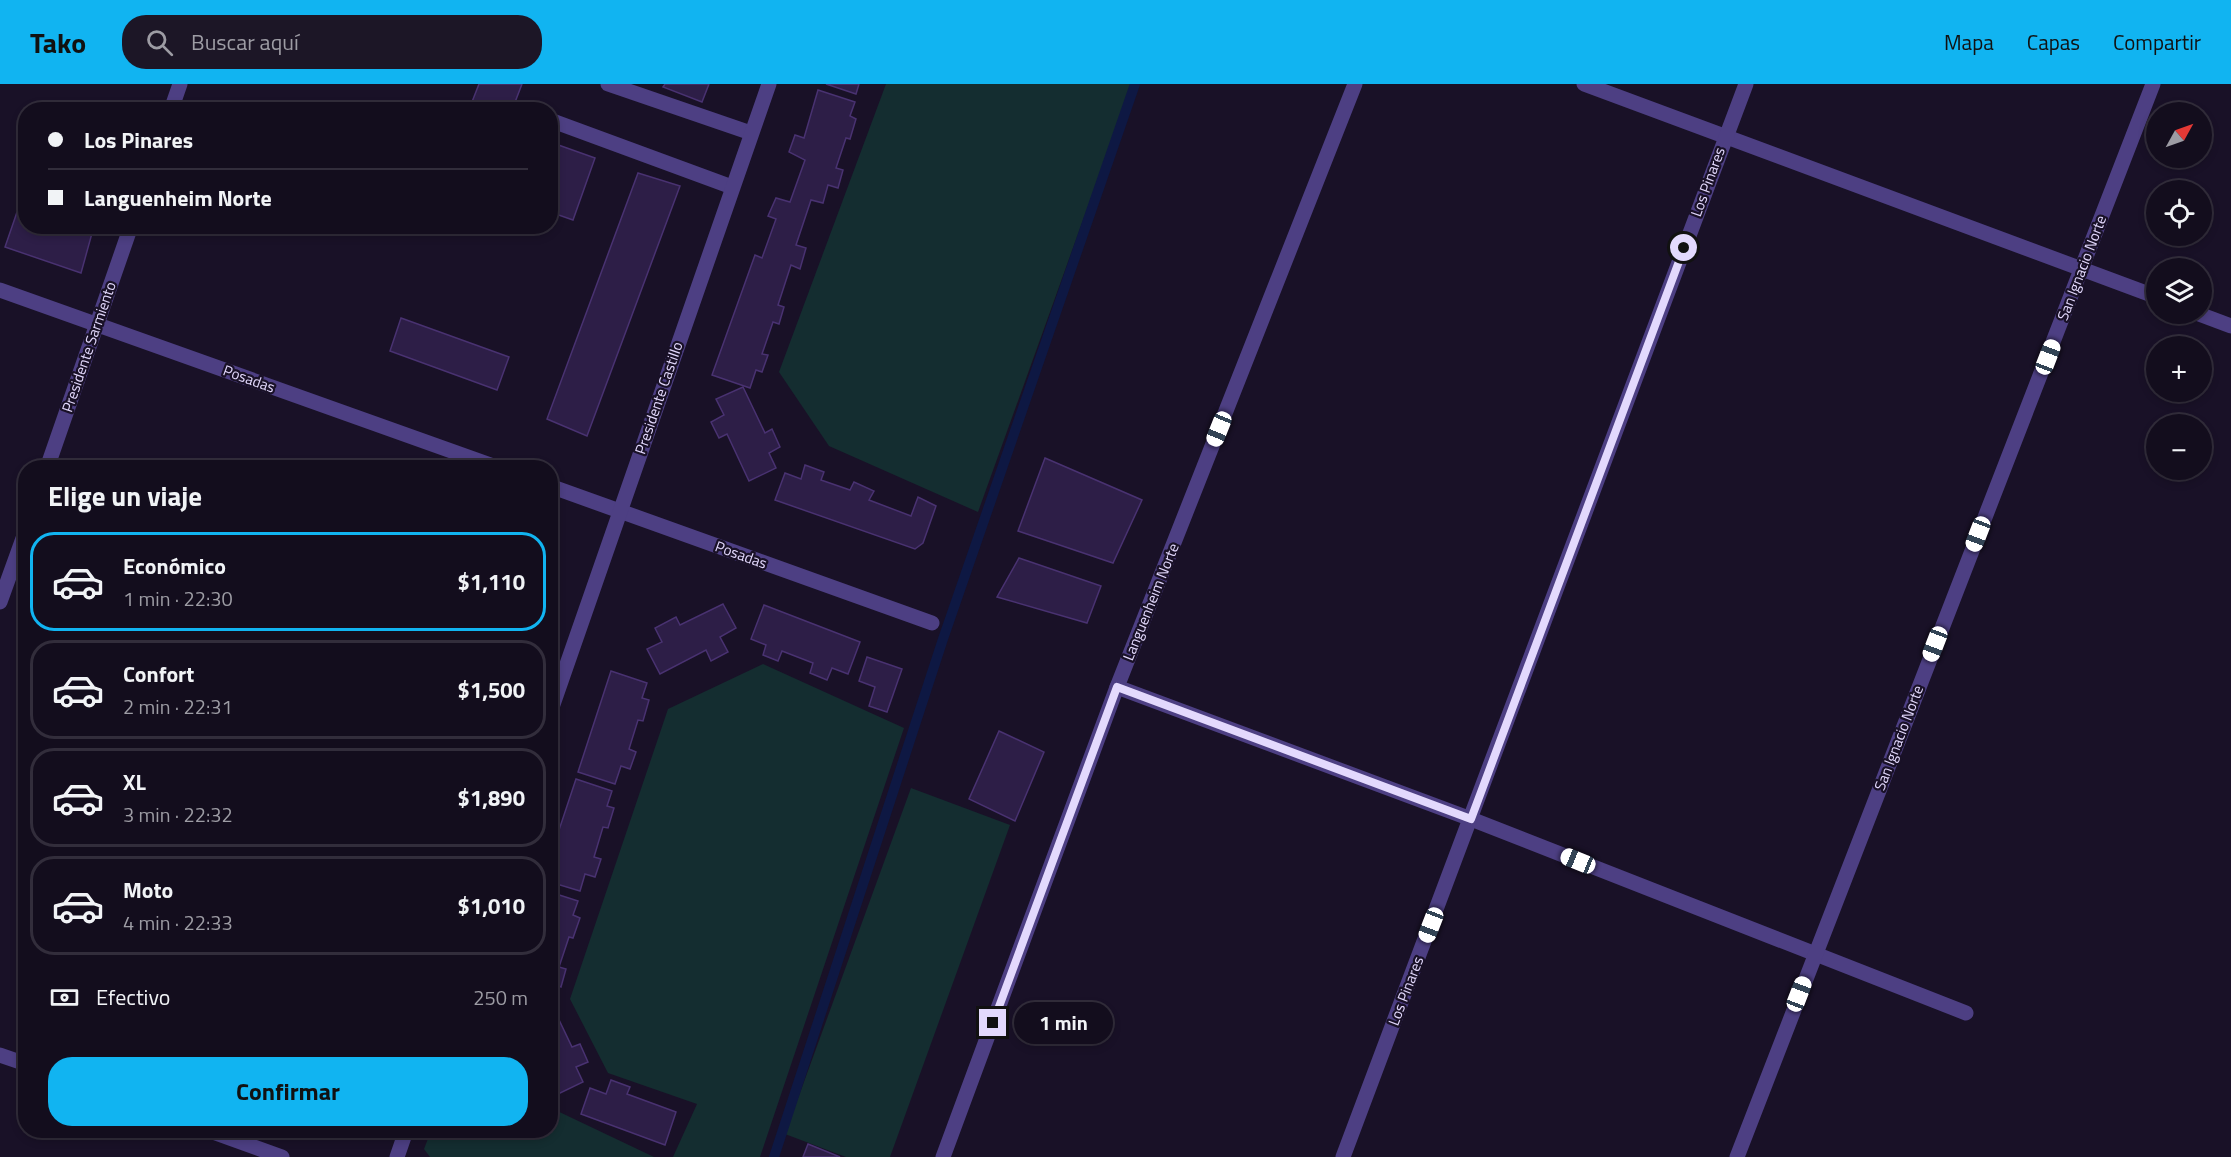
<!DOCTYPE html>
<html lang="es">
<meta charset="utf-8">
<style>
:root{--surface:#130d1d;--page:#1c1626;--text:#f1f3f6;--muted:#9d9ca4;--line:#322d3b;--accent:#11b4f1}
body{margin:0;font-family:"Titillium Web",sans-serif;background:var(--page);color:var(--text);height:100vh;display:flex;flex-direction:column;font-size:22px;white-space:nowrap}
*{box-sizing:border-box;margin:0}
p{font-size:20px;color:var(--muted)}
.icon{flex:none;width:33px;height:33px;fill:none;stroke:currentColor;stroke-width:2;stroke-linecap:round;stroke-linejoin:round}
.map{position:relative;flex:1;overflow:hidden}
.drawer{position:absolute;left:18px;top:376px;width:540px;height:678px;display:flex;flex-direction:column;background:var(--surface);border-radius:24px;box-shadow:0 3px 9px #0003,0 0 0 2px var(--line)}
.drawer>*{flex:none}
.banner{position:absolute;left:18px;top:18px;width:540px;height:132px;border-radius:24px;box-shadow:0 3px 9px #0003,0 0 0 2px var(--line);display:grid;align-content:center;height:132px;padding:0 30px;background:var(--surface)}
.needle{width:39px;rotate:50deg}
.buttons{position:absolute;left:2146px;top:18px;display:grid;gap:12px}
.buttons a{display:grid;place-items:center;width:66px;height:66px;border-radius:50%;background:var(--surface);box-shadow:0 3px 9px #0003,0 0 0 2px var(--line);font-size:30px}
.end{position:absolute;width:27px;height:27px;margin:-14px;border:8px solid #e3d9fd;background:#111;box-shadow:0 0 0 3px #111}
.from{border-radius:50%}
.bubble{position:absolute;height:42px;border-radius:21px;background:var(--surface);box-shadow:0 3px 9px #0003,0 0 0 2px var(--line);font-size:20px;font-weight:700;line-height:42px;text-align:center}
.car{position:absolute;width:18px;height:36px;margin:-18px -9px;border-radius:8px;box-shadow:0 0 4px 2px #0007;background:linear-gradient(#fff 24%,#345 0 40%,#fff 0 76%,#345 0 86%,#fff 0)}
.banner b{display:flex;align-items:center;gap:21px;height:57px;font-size:22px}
.banner b+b{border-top:2px solid var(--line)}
.banner i{width:15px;height:15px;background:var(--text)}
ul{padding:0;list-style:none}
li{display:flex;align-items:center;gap:18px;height:99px;margin:0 12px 9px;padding:0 18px;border:3px solid var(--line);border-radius:24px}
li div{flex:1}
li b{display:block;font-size:22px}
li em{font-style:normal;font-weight:700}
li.active{border-color:var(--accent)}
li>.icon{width:54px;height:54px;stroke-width:1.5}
h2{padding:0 30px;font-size:27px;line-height:72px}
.pay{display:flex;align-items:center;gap:15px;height:66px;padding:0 30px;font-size:22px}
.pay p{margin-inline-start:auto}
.action{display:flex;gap:12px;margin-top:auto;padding:12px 30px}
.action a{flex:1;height:69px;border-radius:24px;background:var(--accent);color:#111;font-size:24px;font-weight:700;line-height:69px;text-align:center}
header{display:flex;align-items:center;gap:36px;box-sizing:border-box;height:84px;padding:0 30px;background:var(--accent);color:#111}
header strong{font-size:28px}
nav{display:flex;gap:33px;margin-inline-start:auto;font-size:21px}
.search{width:420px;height:54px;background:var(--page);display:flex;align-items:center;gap:15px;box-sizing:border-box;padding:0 21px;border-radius:24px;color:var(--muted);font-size:22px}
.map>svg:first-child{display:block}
.green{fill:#142d30}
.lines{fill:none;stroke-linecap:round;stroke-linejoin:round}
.stream{stroke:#0e1843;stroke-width:10}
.building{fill:#2d1e47;stroke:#493271;stroke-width:1.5}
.service{stroke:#4d3f83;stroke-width:15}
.minor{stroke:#4d3f83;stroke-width:15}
.route{stroke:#e3d9fd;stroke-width:8}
.labels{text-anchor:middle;stroke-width:4.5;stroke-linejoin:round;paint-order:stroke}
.street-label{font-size:15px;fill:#e3d9fd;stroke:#191127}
</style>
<header>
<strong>Tako</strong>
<div class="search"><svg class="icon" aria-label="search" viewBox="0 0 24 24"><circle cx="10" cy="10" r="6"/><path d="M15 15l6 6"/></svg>Buscar aquí</div>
<nav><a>Mapa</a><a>Capas</a><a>Compartir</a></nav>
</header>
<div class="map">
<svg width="2231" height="1073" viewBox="0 0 2231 1073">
<rect width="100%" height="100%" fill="#191127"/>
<!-- green -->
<g class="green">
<polygon points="886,0 1132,0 978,428 829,362 779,288"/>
<polygon points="763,580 904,644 760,1073 673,1073 697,1020 608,989 570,915 668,625"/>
<polygon points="911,704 1010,741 890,1073 846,1073 785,1050"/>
<polygon points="551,1024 654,1073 430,1073 424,1065 431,1047 550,1047"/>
</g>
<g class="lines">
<!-- stream -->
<polyline class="stream" points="774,1073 943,555 1135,0"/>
</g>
<!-- building -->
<g class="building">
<polygon points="479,0 522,0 512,26 477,26 470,23"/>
<polygon points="665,0 709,0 702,18 663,3"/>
<polygon points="826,0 859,0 856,10"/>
<polygon points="818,6 855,18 850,32 856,35 850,55 846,54 836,84 843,86 838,104 828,101 823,119 811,116 796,161 806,164 800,185 791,181 778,221 784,223 779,240 773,238 762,270 768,271 762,288 756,286 750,304 712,291 755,171 762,174 776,135 768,132 776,114 790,118 805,76 789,68 795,51 804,54"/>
<polygon points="550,58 595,74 573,136 550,128"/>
<polygon points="638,89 680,102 587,352 547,335"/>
<polygon points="26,102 26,142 94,142 81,189 5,163"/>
<polygon points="401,234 509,273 497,306 390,267"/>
<polygon points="743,303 765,349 772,345 780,363 769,369 776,384 749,397 727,350 719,354 711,338 724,331 716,315"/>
<polygon points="1045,374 1142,416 1113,479 1018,447"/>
<polygon points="805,381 824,388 821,396 850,406 854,398 874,407 869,416 911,432 918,413 936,422 923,459 915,465 775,416 785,389 801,395"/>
<polygon points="1019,474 1101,502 1087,539 997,513"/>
<polygon points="723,520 736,544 720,553 728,568 711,577 706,566 660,590 647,565 662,558 655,544 676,533 680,541"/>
<polygon points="764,521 860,558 848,590 832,584 827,596 810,589 813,579 782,567 778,577 763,571 766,561 751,555"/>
<polygon points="867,573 902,585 887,628 869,622 875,603 859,597"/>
<polygon points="611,587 647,599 642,614 649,616 643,637 638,636 629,665 636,668 630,685 621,682 615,700 578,688"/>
<polygon points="999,647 1044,668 1015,737 969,715"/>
<polygon points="576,695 612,707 607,722 614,724 608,744 603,743 594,773 601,775 595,793 585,790 580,807 550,798 550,773"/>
<polygon points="550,808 578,817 573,831 580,834 573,854 569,853 559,883 566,885 561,903 552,899 550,903"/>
<polygon points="550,917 572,963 580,960 588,978 576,983 583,998 556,1011 550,999"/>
<polygon points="611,996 630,1003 627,1010 676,1028 665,1061 581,1030 590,1004 606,1010"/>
<polygon points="808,1060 840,1073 803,1073"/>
</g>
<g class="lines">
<!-- service -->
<g class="service">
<polyline points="608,0 751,49"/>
<polyline points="550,36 732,103"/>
</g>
<!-- minor -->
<g class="minor">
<polyline points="1584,0 2157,213"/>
<polyline points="171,26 180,0"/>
<polyline points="0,206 499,384"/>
<polyline points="2199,230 2231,242"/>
<polyline points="47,384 131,142"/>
<polyline points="550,402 932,539"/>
<polyline points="0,518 26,446"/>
<polyline points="1117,603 1471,735 1966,929"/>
<polyline points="550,629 769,0"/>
<polyline points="0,971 26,980"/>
<polyline points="210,1047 282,1073"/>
<polyline points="397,1073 406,1047"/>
<polyline points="943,1073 1117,603 1355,0"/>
<polyline points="1343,1073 1746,0"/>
<polyline points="1737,1073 2153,0"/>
</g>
</g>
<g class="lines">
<!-- route -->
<polyline class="route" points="993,939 1117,603 1471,735 1684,164"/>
</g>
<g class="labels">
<!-- street labels -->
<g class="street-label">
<text transform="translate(1708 98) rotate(-70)" y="5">Los Pinares</text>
<text transform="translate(2082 184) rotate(-69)" y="5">San Ignacio Norte</text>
<text transform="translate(89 263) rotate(-71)" y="5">Presidente Sarmiento</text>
<text transform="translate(249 295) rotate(20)" y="5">Posadas</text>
<text transform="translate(659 314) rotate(-71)" y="5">Presidente Castillo</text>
<text transform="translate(741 471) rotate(20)" y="5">Posadas</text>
<text transform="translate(1151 518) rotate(-68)" y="5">Languenheim Norte</text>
<text transform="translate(1899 654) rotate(-69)" y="5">San Ignacio Norte</text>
<text transform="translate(1406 907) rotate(-69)" y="5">Los Pinares</text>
</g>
</g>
</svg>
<div class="buttons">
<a><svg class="needle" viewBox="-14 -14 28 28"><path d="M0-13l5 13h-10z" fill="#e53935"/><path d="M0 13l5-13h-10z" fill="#9d9ca4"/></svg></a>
<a><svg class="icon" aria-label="locate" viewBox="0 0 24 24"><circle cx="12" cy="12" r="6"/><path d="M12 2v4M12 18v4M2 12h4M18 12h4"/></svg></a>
<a><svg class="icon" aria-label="layers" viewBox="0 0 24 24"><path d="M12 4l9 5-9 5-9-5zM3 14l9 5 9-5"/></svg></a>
<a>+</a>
<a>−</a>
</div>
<i class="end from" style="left:1684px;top:164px"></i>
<i class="end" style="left:993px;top:939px"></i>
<div class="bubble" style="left:1014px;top:918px;width:99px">1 min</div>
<i class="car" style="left:2048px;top:273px;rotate:21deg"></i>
<i class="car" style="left:1219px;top:345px;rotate:202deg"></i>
<i class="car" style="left:1978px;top:450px;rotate:201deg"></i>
<i class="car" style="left:1935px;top:560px;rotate:201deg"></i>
<i class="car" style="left:1578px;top:777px;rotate:292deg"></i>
<i class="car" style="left:1431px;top:841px;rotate:201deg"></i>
<i class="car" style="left:1799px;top:910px;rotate:21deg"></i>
<div class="banner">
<b><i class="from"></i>Los Pinares</b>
<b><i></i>Languenheim Norte</b>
</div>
<section class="drawer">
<h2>Elige un viaje</h2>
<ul>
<li class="active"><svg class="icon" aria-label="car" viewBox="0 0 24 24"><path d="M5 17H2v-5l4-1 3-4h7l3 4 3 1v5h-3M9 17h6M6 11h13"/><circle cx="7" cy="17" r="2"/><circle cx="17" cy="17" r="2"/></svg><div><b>Económico</b><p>1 min · 22:30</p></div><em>$1,110</em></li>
<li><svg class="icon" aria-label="car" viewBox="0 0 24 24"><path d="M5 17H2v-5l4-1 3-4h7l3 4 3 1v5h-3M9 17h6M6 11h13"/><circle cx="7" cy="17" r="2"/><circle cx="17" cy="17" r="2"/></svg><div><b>Confort</b><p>2 min · 22:31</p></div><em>$1,500</em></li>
<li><svg class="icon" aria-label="car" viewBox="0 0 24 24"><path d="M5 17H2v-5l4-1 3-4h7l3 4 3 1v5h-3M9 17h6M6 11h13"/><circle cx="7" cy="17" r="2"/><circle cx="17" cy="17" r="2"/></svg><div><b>XL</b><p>3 min · 22:32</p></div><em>$1,890</em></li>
<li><svg class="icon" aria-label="car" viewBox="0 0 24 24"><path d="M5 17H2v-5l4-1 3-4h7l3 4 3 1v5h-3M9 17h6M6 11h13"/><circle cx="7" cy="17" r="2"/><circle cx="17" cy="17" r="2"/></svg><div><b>Moto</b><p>4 min · 22:33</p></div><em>$1,010</em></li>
</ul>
<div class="pay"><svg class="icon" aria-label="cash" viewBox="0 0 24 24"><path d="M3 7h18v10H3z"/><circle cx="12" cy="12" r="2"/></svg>Efectivo<p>250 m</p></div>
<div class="action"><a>Confirmar</a></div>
</section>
</div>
